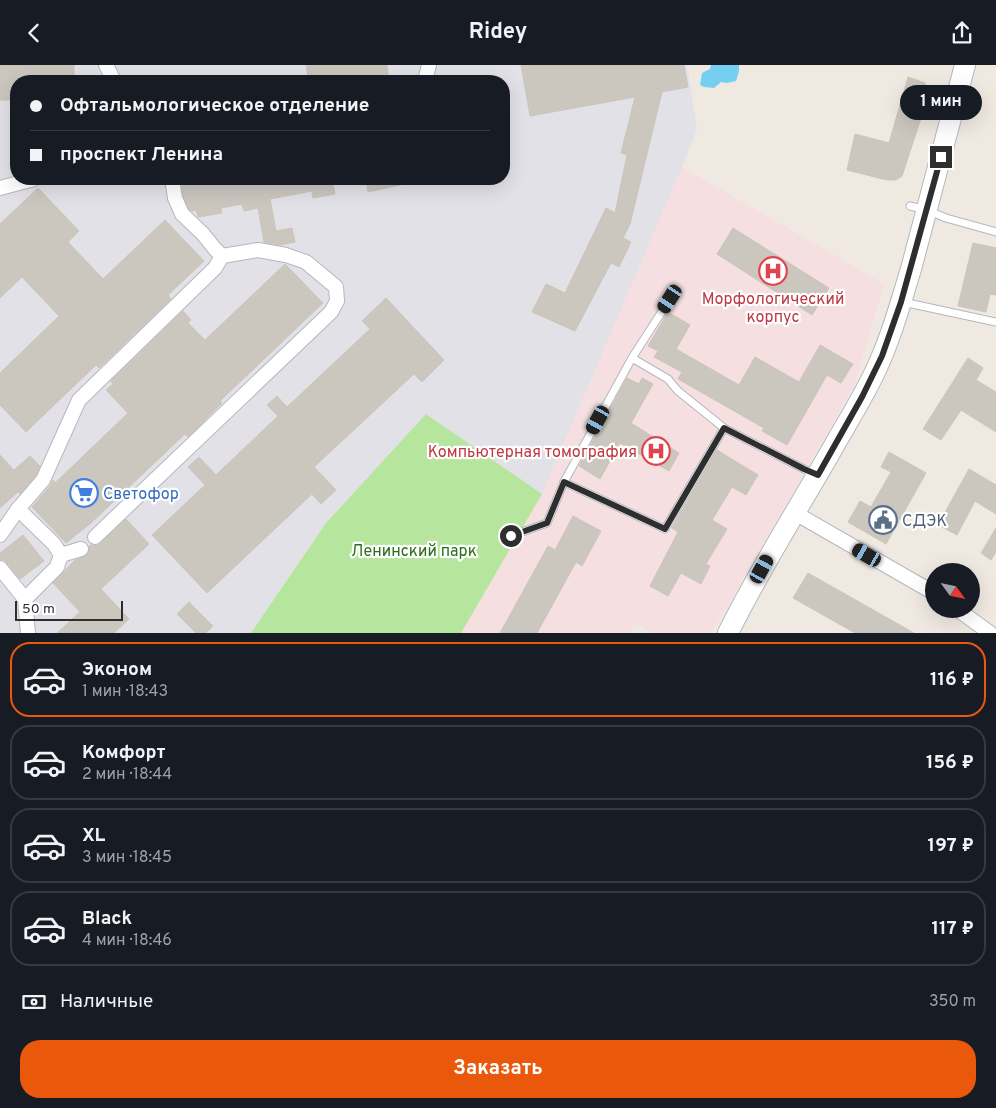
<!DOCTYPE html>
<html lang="ru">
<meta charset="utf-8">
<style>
:root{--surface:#171b24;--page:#20242c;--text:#f1f3f6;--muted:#9ea1a6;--line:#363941;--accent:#ea580c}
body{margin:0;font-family:Overpass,sans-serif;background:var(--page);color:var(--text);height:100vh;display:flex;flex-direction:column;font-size:19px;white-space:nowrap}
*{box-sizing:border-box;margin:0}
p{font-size:16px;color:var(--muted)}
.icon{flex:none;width:28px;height:28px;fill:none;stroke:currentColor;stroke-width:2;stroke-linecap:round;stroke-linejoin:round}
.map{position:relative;height:568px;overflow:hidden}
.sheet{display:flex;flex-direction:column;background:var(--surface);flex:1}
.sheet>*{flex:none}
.guide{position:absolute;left:10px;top:10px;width:500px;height:110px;border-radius:20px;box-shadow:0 5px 20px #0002;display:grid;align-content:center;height:110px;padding:0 20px;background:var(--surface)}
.needle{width:32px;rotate:123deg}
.controls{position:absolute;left:925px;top:498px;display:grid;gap:10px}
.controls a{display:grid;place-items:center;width:55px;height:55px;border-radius:50%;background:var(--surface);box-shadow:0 5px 20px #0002;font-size:25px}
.scale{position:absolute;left:15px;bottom:12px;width:108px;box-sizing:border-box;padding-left:5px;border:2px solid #2e2e2e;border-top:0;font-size:14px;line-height:18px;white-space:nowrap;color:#2e2e2e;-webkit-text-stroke:4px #fff;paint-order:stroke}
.end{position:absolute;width:22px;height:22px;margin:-11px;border:6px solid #2e2e2e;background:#fff;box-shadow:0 0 0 2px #fff}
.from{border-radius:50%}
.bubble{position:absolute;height:35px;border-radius:18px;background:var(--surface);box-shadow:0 5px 20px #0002;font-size:16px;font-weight:700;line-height:35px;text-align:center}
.car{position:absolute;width:15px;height:30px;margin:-15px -8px;border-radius:6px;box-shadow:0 0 4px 1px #0007;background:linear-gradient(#222 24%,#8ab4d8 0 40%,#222 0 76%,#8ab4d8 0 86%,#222 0)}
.guide b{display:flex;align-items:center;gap:18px;height:48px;font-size:19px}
.guide b+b{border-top:1px solid var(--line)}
.guide i{width:12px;height:12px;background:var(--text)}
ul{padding:9px 0 0;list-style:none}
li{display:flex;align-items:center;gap:15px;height:75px;margin:0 10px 8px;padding:0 10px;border:2px solid var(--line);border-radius:20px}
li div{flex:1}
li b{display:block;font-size:19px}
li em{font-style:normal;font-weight:700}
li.active{border-color:var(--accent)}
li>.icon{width:45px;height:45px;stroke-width:1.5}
.pay{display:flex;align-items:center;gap:12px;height:55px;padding:0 20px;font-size:19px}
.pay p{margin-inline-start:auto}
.action{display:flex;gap:10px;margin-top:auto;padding:10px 20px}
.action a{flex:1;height:58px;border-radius:20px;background:var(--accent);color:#fff;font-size:20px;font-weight:700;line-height:58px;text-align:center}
header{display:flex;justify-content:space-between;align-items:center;height:65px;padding:0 20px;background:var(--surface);font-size:22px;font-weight:700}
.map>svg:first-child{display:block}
.industrial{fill:#e3e1e8;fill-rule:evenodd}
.medical{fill:#f5dfe0}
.green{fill:#b6e59e}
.water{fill:#75cff0}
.building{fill:#cbc7bf;stroke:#cbc5ba}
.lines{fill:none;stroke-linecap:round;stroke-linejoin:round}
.lane-casing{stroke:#b4b7c1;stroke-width:9}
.street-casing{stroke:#b4b7c1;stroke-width:16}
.secondary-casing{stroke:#b4b7c1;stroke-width:22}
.lane{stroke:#fff;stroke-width:7}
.street{stroke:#fff;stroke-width:14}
.secondary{stroke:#fff;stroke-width:20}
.route{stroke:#2e2e2e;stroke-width:6}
.labels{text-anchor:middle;stroke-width:4.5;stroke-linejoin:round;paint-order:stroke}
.health-label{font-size:16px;fill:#be3a42;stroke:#fff}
.shop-label{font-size:16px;fill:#366cbe;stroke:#fff;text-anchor:start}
.service-label{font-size:16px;fill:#4e5e75;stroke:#fff;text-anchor:start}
.park-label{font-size:16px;fill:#2c6e1b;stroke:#fff}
</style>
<header><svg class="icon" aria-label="back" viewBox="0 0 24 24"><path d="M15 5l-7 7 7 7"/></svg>Ridey<svg class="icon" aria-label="share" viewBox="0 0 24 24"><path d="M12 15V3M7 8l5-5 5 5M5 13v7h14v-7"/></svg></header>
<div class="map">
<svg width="996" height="568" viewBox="0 0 996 568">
<rect width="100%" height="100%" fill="#efe9e1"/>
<!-- industrial -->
<path class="industrial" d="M0 0H687L697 64 682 102 542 429 426 349 326 458 251 568H0ZM16 16H504V114H16Z"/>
<!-- medical -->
<polygon class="medical" points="682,102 884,219 854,321 712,568 653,568 636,558 629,568 461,568 542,429"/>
<!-- green -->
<polygon class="green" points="426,349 542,429 461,568 251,568 326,458"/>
<!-- water -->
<polygon class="water" points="711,0 739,0 739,6 736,16 727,18 721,17 714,23 704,22 700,20 702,8 710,4"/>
<!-- building -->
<g class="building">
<polygon points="0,0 74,0 74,16 16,16 16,35 0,35"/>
<polygon points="306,0 387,0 389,16 309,16"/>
<polygon points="521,0 684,0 688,22 662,27 630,159 623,173 631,177 619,202 611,198 575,266 532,247 546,219 565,228 606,143 615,148 627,90 621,88 635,32 530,51"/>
<polygon points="908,12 925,18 927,23 924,44 902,111 896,115 887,115 847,105 855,69 889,78"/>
<polygon points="181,114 332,114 335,129 313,133 312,126 270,134 276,166 292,163 295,177 280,180 264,177 258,143 244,146 242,139 221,143 222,148 198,152 196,145 192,146 189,144 183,131"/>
<polygon points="366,114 405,114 405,119 368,127"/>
<polygon points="38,123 79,166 68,177 103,214 165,155 204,196 168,230 171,234 99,303 96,300 26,367 0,340 0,308 59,251 22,212 0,233 0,159"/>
<polygon points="733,163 829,223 812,250 717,189"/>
<polygon points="973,178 996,183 996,230 990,229 986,247 958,241"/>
<polygon points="285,199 323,238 220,336 222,338 188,372 185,369 91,458 66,478 32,442 50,421 53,415 55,418 128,348 106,325 113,319 111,316 183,246 191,255 188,258 205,275"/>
<polygon points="386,233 444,295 422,317 414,309 314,402 336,425 321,439 312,429 207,528 152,470 205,420 188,402 199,392 216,410 278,351 267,340 277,331 287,342 370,264 362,256"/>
<polygon points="668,247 690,260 676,284 739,320 755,292 799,317 820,280 853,299 841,318 827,310 787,380 762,366 764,363 678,314 682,307 654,292 658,286 648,281"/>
<polygon points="968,293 983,303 976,315 996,327 996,367 961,345 941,375 923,364"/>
<polygon points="627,313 639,319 642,313 653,319 631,358 679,388 669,406 620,378 600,414 579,401"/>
<polygon points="717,385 758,410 746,430 732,422 712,455 727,464 706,499 710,501 701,519 681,508 668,531 650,521 678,467 672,463"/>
<polygon points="889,387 926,408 886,479 848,457 860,436 871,442 891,407 881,402"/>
<polygon points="0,390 14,405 30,391 40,401 36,410 20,429 18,427 0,443"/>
<polygon points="969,404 996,420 996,449 975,436 957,470 938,460"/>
<polygon points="573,451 601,466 582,501 576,497 537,568 500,568 548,481 555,485"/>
<polygon points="126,454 149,479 101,524 129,554 114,568 57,568 80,547 53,518 75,495 87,490 89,486 89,481 91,480 97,481 101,478"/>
<polygon points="996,463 996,487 991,495 981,488"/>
<polygon points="23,470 44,496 20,514 7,498 4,495 0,494 0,488"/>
<polygon points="808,508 914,568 855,568 793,533"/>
<polygon points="189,537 213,561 206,568 196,568 177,549"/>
</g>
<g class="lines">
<defs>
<g id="lane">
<polyline points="910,141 927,145 946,153 996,167"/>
<polyline points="670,234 632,293 668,314 678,326 724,363 804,404 815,409"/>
<polyline points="903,237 996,257"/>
<polyline points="632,293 564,417 665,464 724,363"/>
<polyline points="511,471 547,458 564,417"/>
</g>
<g id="street">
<polyline points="106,0 114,16"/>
<polyline points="425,16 429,0"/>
<polyline points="0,123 34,114"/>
<polyline points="18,444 54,479 61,490 57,502 25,534"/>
<polyline points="795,448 934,528"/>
<polyline points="0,470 18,444 43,415 79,335 215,203 222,191 215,184 203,169 182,149 175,133 172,114"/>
<polyline points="95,472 331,247 337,236 336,222 306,197 286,190 258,185 222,191"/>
<polyline points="61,490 81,484"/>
<polyline points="0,503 25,534 28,568"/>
<polyline points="957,544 990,568"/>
</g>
<path id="secondary" d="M728 568C761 501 802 438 839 372 854 346 871 319 882 291 894 263 902 233 911 204L965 0"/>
</defs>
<!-- lane casing -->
<use href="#lane" class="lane-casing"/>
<!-- street casing -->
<use href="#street" class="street-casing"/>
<!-- secondary casing -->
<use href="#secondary" class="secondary-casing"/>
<!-- lane -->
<use href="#lane" class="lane"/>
<!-- street -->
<use href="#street" class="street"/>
<!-- secondary -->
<use href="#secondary" class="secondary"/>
</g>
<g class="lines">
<!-- route -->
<polyline class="route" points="511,471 547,458 564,417 665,464 724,363 804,404 818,410 862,332 882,291 901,237 941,92"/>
</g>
<!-- icons -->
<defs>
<symbol id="hospital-ring" viewBox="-11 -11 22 22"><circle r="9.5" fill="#fff" stroke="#e0444e" stroke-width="1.5"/><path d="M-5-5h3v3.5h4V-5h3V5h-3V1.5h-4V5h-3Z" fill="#e0444e"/></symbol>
<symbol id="supermarket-ring" viewBox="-11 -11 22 22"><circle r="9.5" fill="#fff" stroke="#3f7fe0" stroke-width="1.5"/><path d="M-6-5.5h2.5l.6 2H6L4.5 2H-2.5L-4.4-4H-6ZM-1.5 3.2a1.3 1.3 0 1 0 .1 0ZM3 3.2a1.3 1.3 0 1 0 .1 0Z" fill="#3f7fe0"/></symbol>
<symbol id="civic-ring" viewBox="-11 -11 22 22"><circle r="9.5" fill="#fff" stroke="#5c6f8a" stroke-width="1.5"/><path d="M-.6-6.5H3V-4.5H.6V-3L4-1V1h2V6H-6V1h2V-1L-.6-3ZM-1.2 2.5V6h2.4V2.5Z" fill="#5c6f8a"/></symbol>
</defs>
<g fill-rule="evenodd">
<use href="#hospital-ring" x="757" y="190" width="32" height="32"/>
<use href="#hospital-ring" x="640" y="370" width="32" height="32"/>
<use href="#supermarket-ring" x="68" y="412" width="32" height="32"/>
<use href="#civic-ring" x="867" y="439" width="32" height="32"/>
</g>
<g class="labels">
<!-- health labels -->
<g class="health-label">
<text x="773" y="239">Морфологический<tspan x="773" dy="18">корпус</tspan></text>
<text x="637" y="392" text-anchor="end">Компьютерная томография</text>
</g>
<!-- shop labels -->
<g class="shop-label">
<text x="103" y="434">Светофор</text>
</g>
<!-- service labels -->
<g class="service-label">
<text x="902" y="461">СДЭК</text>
</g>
<!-- park labels -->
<g class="park-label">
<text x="414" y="491">Ленинский парк</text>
</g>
</g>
</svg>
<div class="controls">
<a><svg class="needle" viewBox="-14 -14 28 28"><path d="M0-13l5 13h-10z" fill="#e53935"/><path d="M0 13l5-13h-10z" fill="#9ea1a6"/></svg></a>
</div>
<div class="scale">50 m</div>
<i class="end from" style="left:511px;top:471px"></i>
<i class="end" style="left:941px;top:92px"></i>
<div class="bubble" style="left:900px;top:20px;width:82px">1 мин</div>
<i class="car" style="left:670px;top:234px;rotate:213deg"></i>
<i class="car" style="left:598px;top:355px;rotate:209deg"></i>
<i class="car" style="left:867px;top:490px;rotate:300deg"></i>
<i class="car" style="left:762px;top:504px;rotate:29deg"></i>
<div class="guide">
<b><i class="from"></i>Офтальмологическое отделение</b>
<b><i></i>проспект Ленина</b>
</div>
</div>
<section class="sheet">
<ul>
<li class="active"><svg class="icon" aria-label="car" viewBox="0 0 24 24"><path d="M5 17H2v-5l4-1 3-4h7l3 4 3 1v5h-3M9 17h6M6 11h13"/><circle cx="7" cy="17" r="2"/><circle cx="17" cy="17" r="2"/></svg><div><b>Эконом</b><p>1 мин · 18:43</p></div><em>116 ₽</em></li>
<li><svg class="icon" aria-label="car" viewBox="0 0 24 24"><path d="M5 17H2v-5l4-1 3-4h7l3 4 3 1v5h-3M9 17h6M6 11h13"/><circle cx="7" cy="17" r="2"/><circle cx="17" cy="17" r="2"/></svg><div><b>Комфорт</b><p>2 мин · 18:44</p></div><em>156 ₽</em></li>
<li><svg class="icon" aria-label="car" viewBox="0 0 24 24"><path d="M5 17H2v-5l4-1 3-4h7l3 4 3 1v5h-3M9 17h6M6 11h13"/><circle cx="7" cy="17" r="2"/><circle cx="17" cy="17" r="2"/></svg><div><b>XL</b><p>3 мин · 18:45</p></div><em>197 ₽</em></li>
<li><svg class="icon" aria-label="car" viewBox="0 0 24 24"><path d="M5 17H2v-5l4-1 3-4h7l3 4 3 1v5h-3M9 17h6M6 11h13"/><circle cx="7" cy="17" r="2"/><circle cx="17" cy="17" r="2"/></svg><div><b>Black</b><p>4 мин · 18:46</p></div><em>117 ₽</em></li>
</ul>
<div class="pay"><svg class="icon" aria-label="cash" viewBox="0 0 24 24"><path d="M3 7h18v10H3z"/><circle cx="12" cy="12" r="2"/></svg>Наличные<p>350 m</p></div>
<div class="action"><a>Заказать</a></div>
</section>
